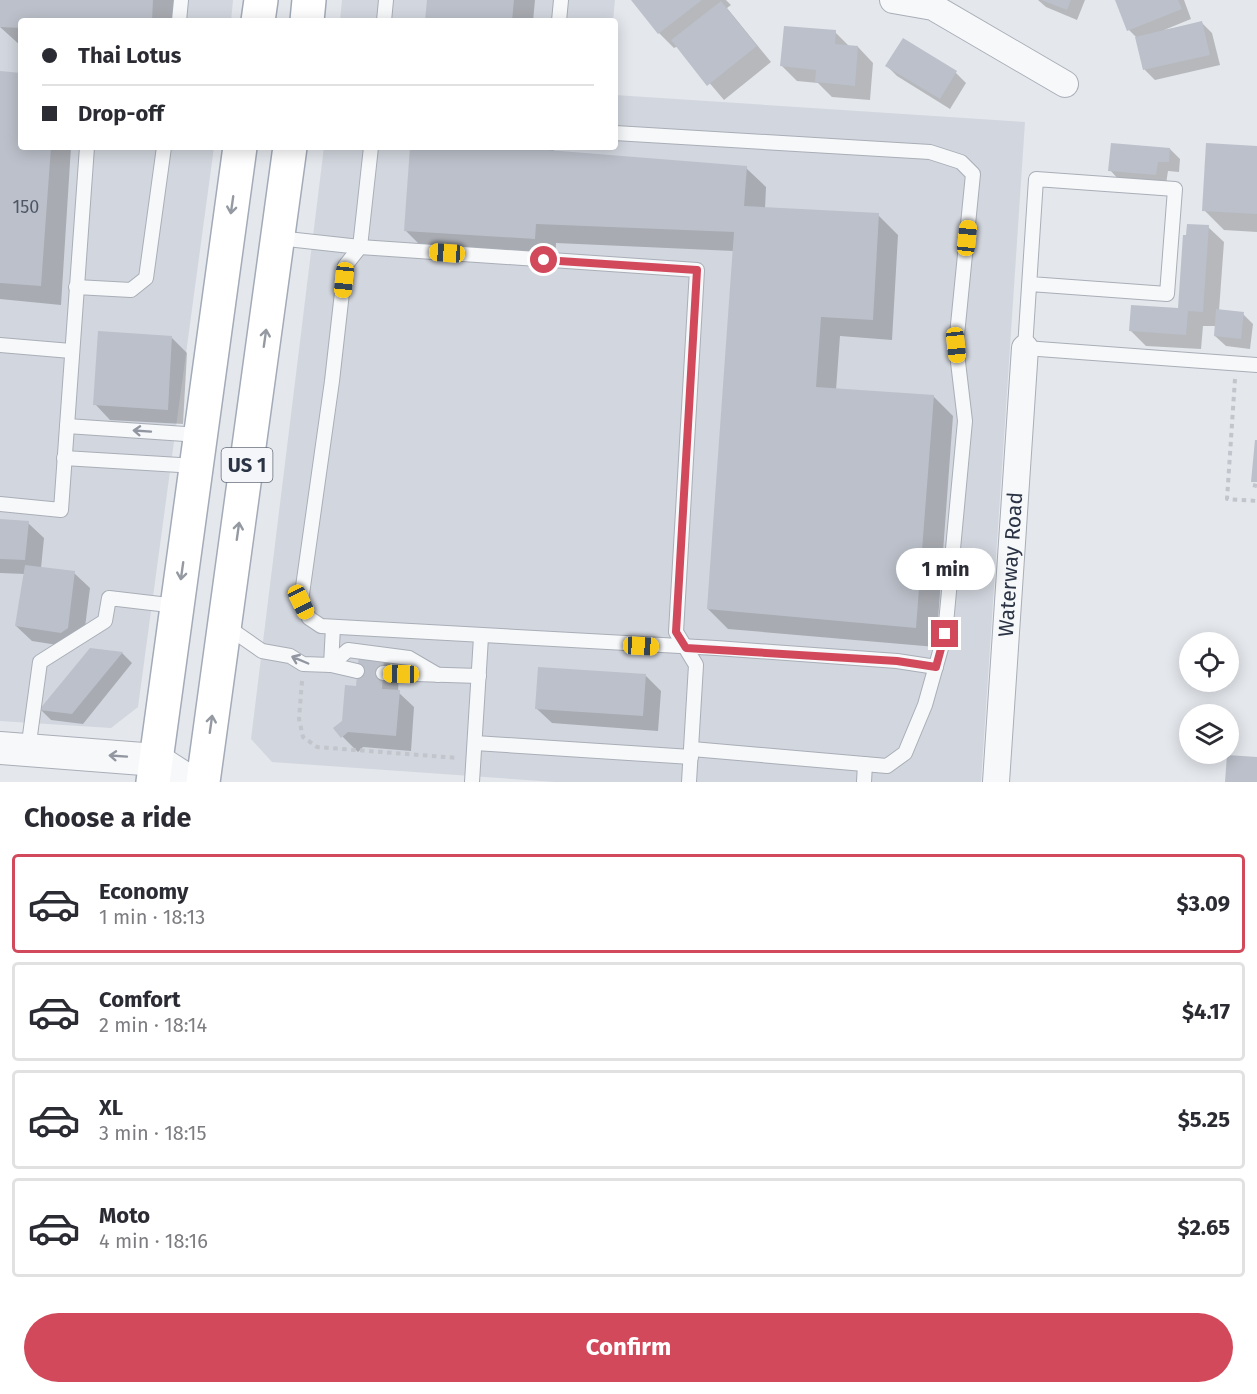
<!DOCTYPE html>
<meta charset="utf-8">
<style>
:root{--surface:#fff;--page:#f7f7f7;--text:#2b2b33;--muted:#7c7c81;--line:#e1e1e2;--accent:#d1495b}
body{margin:0;font-family:"Fira Sans",sans-serif;background:var(--page);color:var(--text);height:100vh;display:flex;flex-direction:column;font-size:22px;white-space:nowrap}
*{box-sizing:border-box;margin:0}
p{font-size:20px;color:var(--muted)}
.icon{flex:none;width:33px;height:33px;fill:none;stroke:currentColor;stroke-width:2;stroke-linecap:round;stroke-linejoin:round}
.map{position:relative;height:782px;overflow:hidden}
.panel{display:flex;flex-direction:column;background:var(--surface);flex:1}
.panel>*{flex:none}
.banner{position:absolute;left:18px;top:18px;width:600px;height:132px;border-radius:6px;box-shadow:0 3px 15px #0003;display:grid;align-content:center;height:132px;padding:0 24px;background:var(--surface)}
.fabs{position:absolute;left:1179px;top:632px;display:grid;gap:12px}
.fabs a{display:grid;place-items:center;width:60px;height:60px;border-radius:50%;background:var(--surface);box-shadow:0 3px 15px #0003;font-size:30px}
.end{position:absolute;width:27px;height:27px;margin:-14px;border:8px solid #d1495b;background:#fff;box-shadow:0 0 0 3px #fff}
.from{border-radius:50%}
.bubble{position:absolute;height:42px;border-radius:21px;background:var(--surface);box-shadow:0 3px 15px #0003;font-size:20px;font-weight:700;line-height:42px;text-align:center}
.car{position:absolute;width:18px;height:36px;margin:-18px -9px;border-radius:8px;box-shadow:0 0 4px 2px #0007;background:linear-gradient(#f5c518 24%,#345 0 40%,#f5c518 0 76%,#345 0 86%,#f5c518 0)}
.banner b{display:flex;align-items:center;gap:21px;height:57px;font-size:22px}
.banner b+b{border-top:2px solid var(--line)}
.banner i{width:15px;height:15px;background:var(--text)}
ul{padding:0;list-style:none}
li{display:flex;align-items:center;gap:18px;height:99px;margin:0 12px 9px;padding:0 12px;border:3px solid var(--line);border-radius:6px}
li div{flex:1}
li b{display:block;font-size:22px}
li em{font-style:normal;font-weight:700}
li.active{border-color:var(--accent)}
li>.icon{width:54px;height:54px;stroke-width:1.5}
h2{padding:0 24px;font-size:27px;line-height:72px}
.cta{display:flex;gap:12px;margin-top:auto;padding:12px 24px}
.cta a{flex:1;height:69px;border-radius:36px;background:var(--accent);color:#fff;font-size:24px;font-weight:700;line-height:69px;text-align:center}
.map>svg:first-child{display:block}
.built{fill:#d2d6de}
.shadow{fill:#0003}
.building{fill:#bbc0ca}
.lines{fill:none;stroke-linecap:round;stroke-linejoin:round}
.service-casing{stroke:#a9aeb7;stroke-width:16}
.minor-casing{stroke:#a9aeb7;stroke-width:28}
.tertiary-casing{stroke:#a9aeb7;stroke-width:34}
.primary-casing{stroke:#a3abb8;stroke-width:36}
.path{stroke:#c2c5cb;stroke-width:4;stroke-dasharray:4.5 4.5;stroke-linecap:butt}
.service{stroke:#f7f8fa;stroke-width:14}
.minor{stroke:#f7f8fa;stroke-width:26}
.tertiary{stroke:#f7f8fa;stroke-width:32}
.primary{stroke:#fff;stroke-width:33}
.oneway{stroke:#959aa2}
.oneway2{stroke:#9196a0}
.route{stroke:#d1495b;stroke-width:8}
.labels{text-anchor:middle;stroke-width:6;stroke-linejoin:round;paint-order:stroke}
.number-label{font-size:18px;fill:#4f5766}
.shield{fill:#f4f6f9;stroke:#676e7b;stroke-width:1.5}
.shield-label{font-size:20px;font-weight:bold;fill:#2b3445}
.street-label{font-size:21px;fill:#2b3445;stroke:#f4f6f9}
</style>
<div class="map">
<svg width="1257" height="782" viewBox="0 0 1257 782">
<rect width="100%" height="100%" fill="#e4e7ec"/>
<!-- built -->
<g class="built">
<polygon points="0,0 233,0 231,21 21,21 21,147 214,147 138,707 111,728 0,721"/>
<polygon points="342,0 615,0 613,21 340,21"/>
<polygon points="615,95 1025,122 981,782 555,782 272,762 251,739 324,147 615,147"/>
</g>
<!-- shadow -->
<g class="shadow">
<polygon points="1,0 174,0 172,21 21,21 21,46 0,27"/>
<polygon points="429,0 535,0 533,21 427,21"/>
<polygon points="633,0 726,0 731,5 727,8 771,62 724,100 678,46 674,48 659,33"/>
<polygon points="1038,0 1085,0 1077,20 1046,7"/>
<polygon points="1117,0 1184,0 1191,19 1164,30 1202,23 1212,33 1220,65 1155,80 1145,70 1137,38 1129,30"/>
<polygon points="835,32 850,47 858,47 873,63 870,100 832,97 818,83 797,81 782,66"/>
<polygon points="903,40 956,73 966,83 950,109 897,76 887,66"/>
<polygon points="0,73 21,74 21,147 71,147 61,305 0,299"/>
<polygon points="411,147 553,147 554,152 746,168 766,187 765,209 878,215 898,235 892,340 840,336 836,390 933,396 953,416 936,647 728,629 708,609 734,251 556,243 555,258 426,251 406,231"/>
<polygon points="1257,148 1257,232 1224,230 1204,210"/>
<polygon points="1170,149 1180,159 1179,172 1168,171 1166,184 1120,181 1110,170"/>
<polygon points="1208,227 1224,242 1219,311 1243,314 1253,324 1250,349 1226,346 1215,336 1216,326 1203,326 1201,349 1146,346 1131,331 1180,309"/>
<polygon points="172,338 187,353 183,424 110,420 95,404"/>
<polygon points="0,521 28,523 44,538 41,568 74,573 90,588 83,643 77,648 32,641 16,626 25,574 0,573"/>
<polygon points="91,649 122,653 132,663 83,724 51,720 41,710"/>
<polygon points="384,658 399,673 398,692 414,707 411,751 363,747 358,752 343,737 343,722 357,688"/>
<polygon points="646,676 661,691 658,731 552,723 536,708"/>
</g>
<!-- building -->
<g class="building">
<polygon points="0,0 153,0 152,21 21,21 21,28 0,27"/>
<polygon points="427,0 514,0 512,21 425,21"/>
<polygon points="631,0 702,0 658,34"/>
<polygon points="1041,0 1071,0 1067,10"/>
<polygon points="1115,0 1178,0 1182,9 1127,31"/>
<polygon points="721,1 757,46 707,86 671,40"/>
<polygon points="1202,21 1210,55 1143,70 1135,37"/>
<polygon points="784,26 836,30 835,44 858,46 855,86 815,82 816,70 780,66"/>
<polygon points="903,38 957,71 940,99 885,66"/>
<polygon points="0,71 21,73 21,147 51,147 41,286 0,283"/>
<polygon points="1111,143 1170,148 1169,162 1158,162 1156,175 1108,171"/>
<polygon points="1206,143 1257,146 1257,214 1202,211"/>
<polygon points="410,147 535,147 535,149 747,166 744,206 879,213 873,320 821,317 816,387 934,395 916,628 707,609 734,232 536,224 535,239 404,231"/>
<polygon points="1187,224 1209,225 1203,312 1188,311 1186,335 1129,331 1131,305 1178,308 1183,235 1186,235"/>
<polygon points="1216,309 1244,312 1241,339 1214,336"/>
<polygon points="98,331 172,336 168,410 93,405"/>
<polygon points="1255,440 1257,440 1257,482 1251,482"/>
<polygon points="0,519 29,521 25,560 0,559"/>
<polygon points="25,565 75,571 68,628 61,633 15,626"/>
<polygon points="90,648 123,652 72,714 39,710"/>
<polygon points="359,654 384,656 382,689 400,690 396,736 348,732 341,738 333,728 342,721 345,685 356,686"/>
<polygon points="538,667 646,674 643,716 535,709"/>
<polygon points="1227,755 1257,757 1257,782 1225,782"/>
</g>
<g class="lines">
<defs>
<g id="service">
<polyline points="179,21 181,0"/>
<polyline points="384,21 386,0"/>
<polyline points="559,21 561,0"/>
<polyline points="615,133 930,152 961,162 973,174 956,345 965,421 945,634 925,705 905,753 887,766 692,749"/>
<polyline points="371,147 360,247 345,266 332,381 301,601 309,618 321,626 716,648 897,661 936,667"/>
<polyline points="278,238 360,247 697,270 676,632 696,665 689,782"/>
<polyline points="1030,284 1167,294 1175,189 1036,179 1025,348 1257,365"/>
<polyline points="76,287 131,290 146,278 164,147"/>
<polyline points="0,345 71,351"/>
<polyline points="67,426 200,435"/>
<polyline points="64,458 196,466"/>
<polyline points="0,504 61,510 87,147"/>
<polyline points="226,626 262,651 290,656 303,664 331,665 357,671"/>
<polyline points="331,665 348,650 409,658 438,675"/>
<polyline points="331,665 333,627"/>
<polyline points="383,673 479,676"/>
<polyline points="475,743 691,757"/>
<polyline points="28,750 40,662 105,621 109,598 177,606"/>
<polyline points="472,782 481,637"/>
<polyline points="864,782 865,764"/>
</g>
<g id="minor">
<polyline points="893,0 933,7 1065,84"/>
<path id="s1" d="M996 782 1025 348"/>
</g>
<polyline id="tertiary" points="0,748 156,760 190,782"/>
<g id="primary">
<polyline points="258,21 261,0"/>
<polyline points="307,21 309,0"/>
<polyline points="153,782 240,147"/>
<polyline points="203,782 290,147"/>
</g>
</defs>
<!-- service casing -->
<use href="#service" class="service-casing"/>
<!-- minor casing -->
<use href="#minor" class="minor-casing"/>
<!-- tertiary casing -->
<use href="#tertiary" class="tertiary-casing"/>
<!-- primary casing -->
<use href="#primary" class="primary-casing"/>
<!-- path -->
<g class="path">
<polyline points="1235,379 1227,499 1257,501"/>
<polyline points="1253,485 1257,486"/>
<polyline points="302,681 299,719 303,737 317,747 458,758"/>
</g>
<!-- service -->
<use href="#service" class="service"/>
<!-- minor -->
<use href="#minor" class="minor"/>
<!-- tertiary -->
<use href="#tertiary" class="tertiary"/>
<!-- primary -->
<use href="#primary" class="primary"/>
</g>
<!-- one-way arrows -->
<defs><path id="oneway-shaft" d="M-6 0H5M1.5-3L5.5 0L1.5 3" fill="none" stroke-width="1.6" stroke-linecap="round" stroke-linejoin="round" transform="scale(1.5)"/></defs>
<g class="oneway">
<use href="#oneway-shaft" transform="translate(232 205) rotate(98)"/>
<use href="#oneway-shaft" transform="translate(265 338) rotate(-82)"/>
<use href="#oneway-shaft" transform="translate(238 531) rotate(-82)"/>
<use href="#oneway-shaft" transform="translate(182 571) rotate(98)"/>
<use href="#oneway-shaft" transform="translate(211 724) rotate(-82)"/>
</g>
<g class="oneway2">
<use href="#oneway-shaft" transform="translate(142 431) rotate(-176)"/>
<use href="#oneway-shaft" transform="translate(300 660) rotate(-157)"/>
<use href="#oneway-shaft" transform="translate(118 756) rotate(-176)"/>
</g>
<g class="lines">
<!-- route -->
<polyline class="route" points="544,260 697,270 676,632 686,648 897,661 936,667 945,634"/>
</g>
<g class="labels">
<!-- number labels -->
<g class="number-label">
<text x="26" y="213">150</text>
</g>
<!-- shield labels -->
<rect class="shield" x="221.5" y="448" width="51" height="34" rx="4.5"/>
<g class="shield-label">
<text x="247" y="472">US 1</text>
</g>
<!-- street labels -->
<g class="street-label">
<text dy="7" stroke="none"><textPath href="#s1" startOffset="218">Waterway Road</textPath></text>
</g>
</g>
</svg>
<div class="fabs">
<a><svg class="icon" aria-label="locate" viewBox="0 0 24 24"><circle cx="12" cy="12" r="6"/><path d="M12 2v4M12 18v4M2 12h4M18 12h4"/></svg></a>
<a><svg class="icon" aria-label="layers" viewBox="0 0 24 24"><path d="M12 4l9 5-9 5-9-5zM3 14l9 5 9-5"/></svg></a>
</div>
<i class="end from" style="left:544px;top:260px"></i>
<i class="end" style="left:945px;top:634px"></i>
<div class="bubble" style="left:896px;top:548px;width:99px">1 min</div>
<i class="car" style="left:967px;top:238px;rotate:6deg"></i>
<i class="car" style="left:447px;top:253px;rotate:274deg"></i>
<i class="car" style="left:344px;top:280px;rotate:186deg"></i>
<i class="car" style="left:956px;top:345px;rotate:174deg"></i>
<i class="car" style="left:301px;top:602px;rotate:154deg"></i>
<i class="car" style="left:641px;top:646px;rotate:93deg"></i>
<i class="car" style="left:401px;top:674px;rotate:271deg"></i>
<div class="banner">
<b><i class="from"></i>Thai Lotus</b>
<b><i></i>Drop-off</b>
</div>
</div>
<section class="panel">
<h2>Choose a ride</h2>
<ul>
<li class="active"><svg class="icon" aria-label="car" viewBox="0 0 24 24"><path d="M5 17H2v-5l4-1 3-4h7l3 4 3 1v5h-3M9 17h6M6 11h13"/><circle cx="7" cy="17" r="2"/><circle cx="17" cy="17" r="2"/></svg><div><b>Economy</b><p>1 min · 18:13</p></div><em>$3.09</em></li>
<li><svg class="icon" aria-label="car" viewBox="0 0 24 24"><path d="M5 17H2v-5l4-1 3-4h7l3 4 3 1v5h-3M9 17h6M6 11h13"/><circle cx="7" cy="17" r="2"/><circle cx="17" cy="17" r="2"/></svg><div><b>Comfort</b><p>2 min · 18:14</p></div><em>$4.17</em></li>
<li><svg class="icon" aria-label="car" viewBox="0 0 24 24"><path d="M5 17H2v-5l4-1 3-4h7l3 4 3 1v5h-3M9 17h6M6 11h13"/><circle cx="7" cy="17" r="2"/><circle cx="17" cy="17" r="2"/></svg><div><b>XL</b><p>3 min · 18:15</p></div><em>$5.25</em></li>
<li><svg class="icon" aria-label="car" viewBox="0 0 24 24"><path d="M5 17H2v-5l4-1 3-4h7l3 4 3 1v5h-3M9 17h6M6 11h13"/><circle cx="7" cy="17" r="2"/><circle cx="17" cy="17" r="2"/></svg><div><b>Moto</b><p>4 min · 18:16</p></div><em>$2.65</em></li>
</ul>
<div class="cta"><a>Confirm</a></div>
</section>
